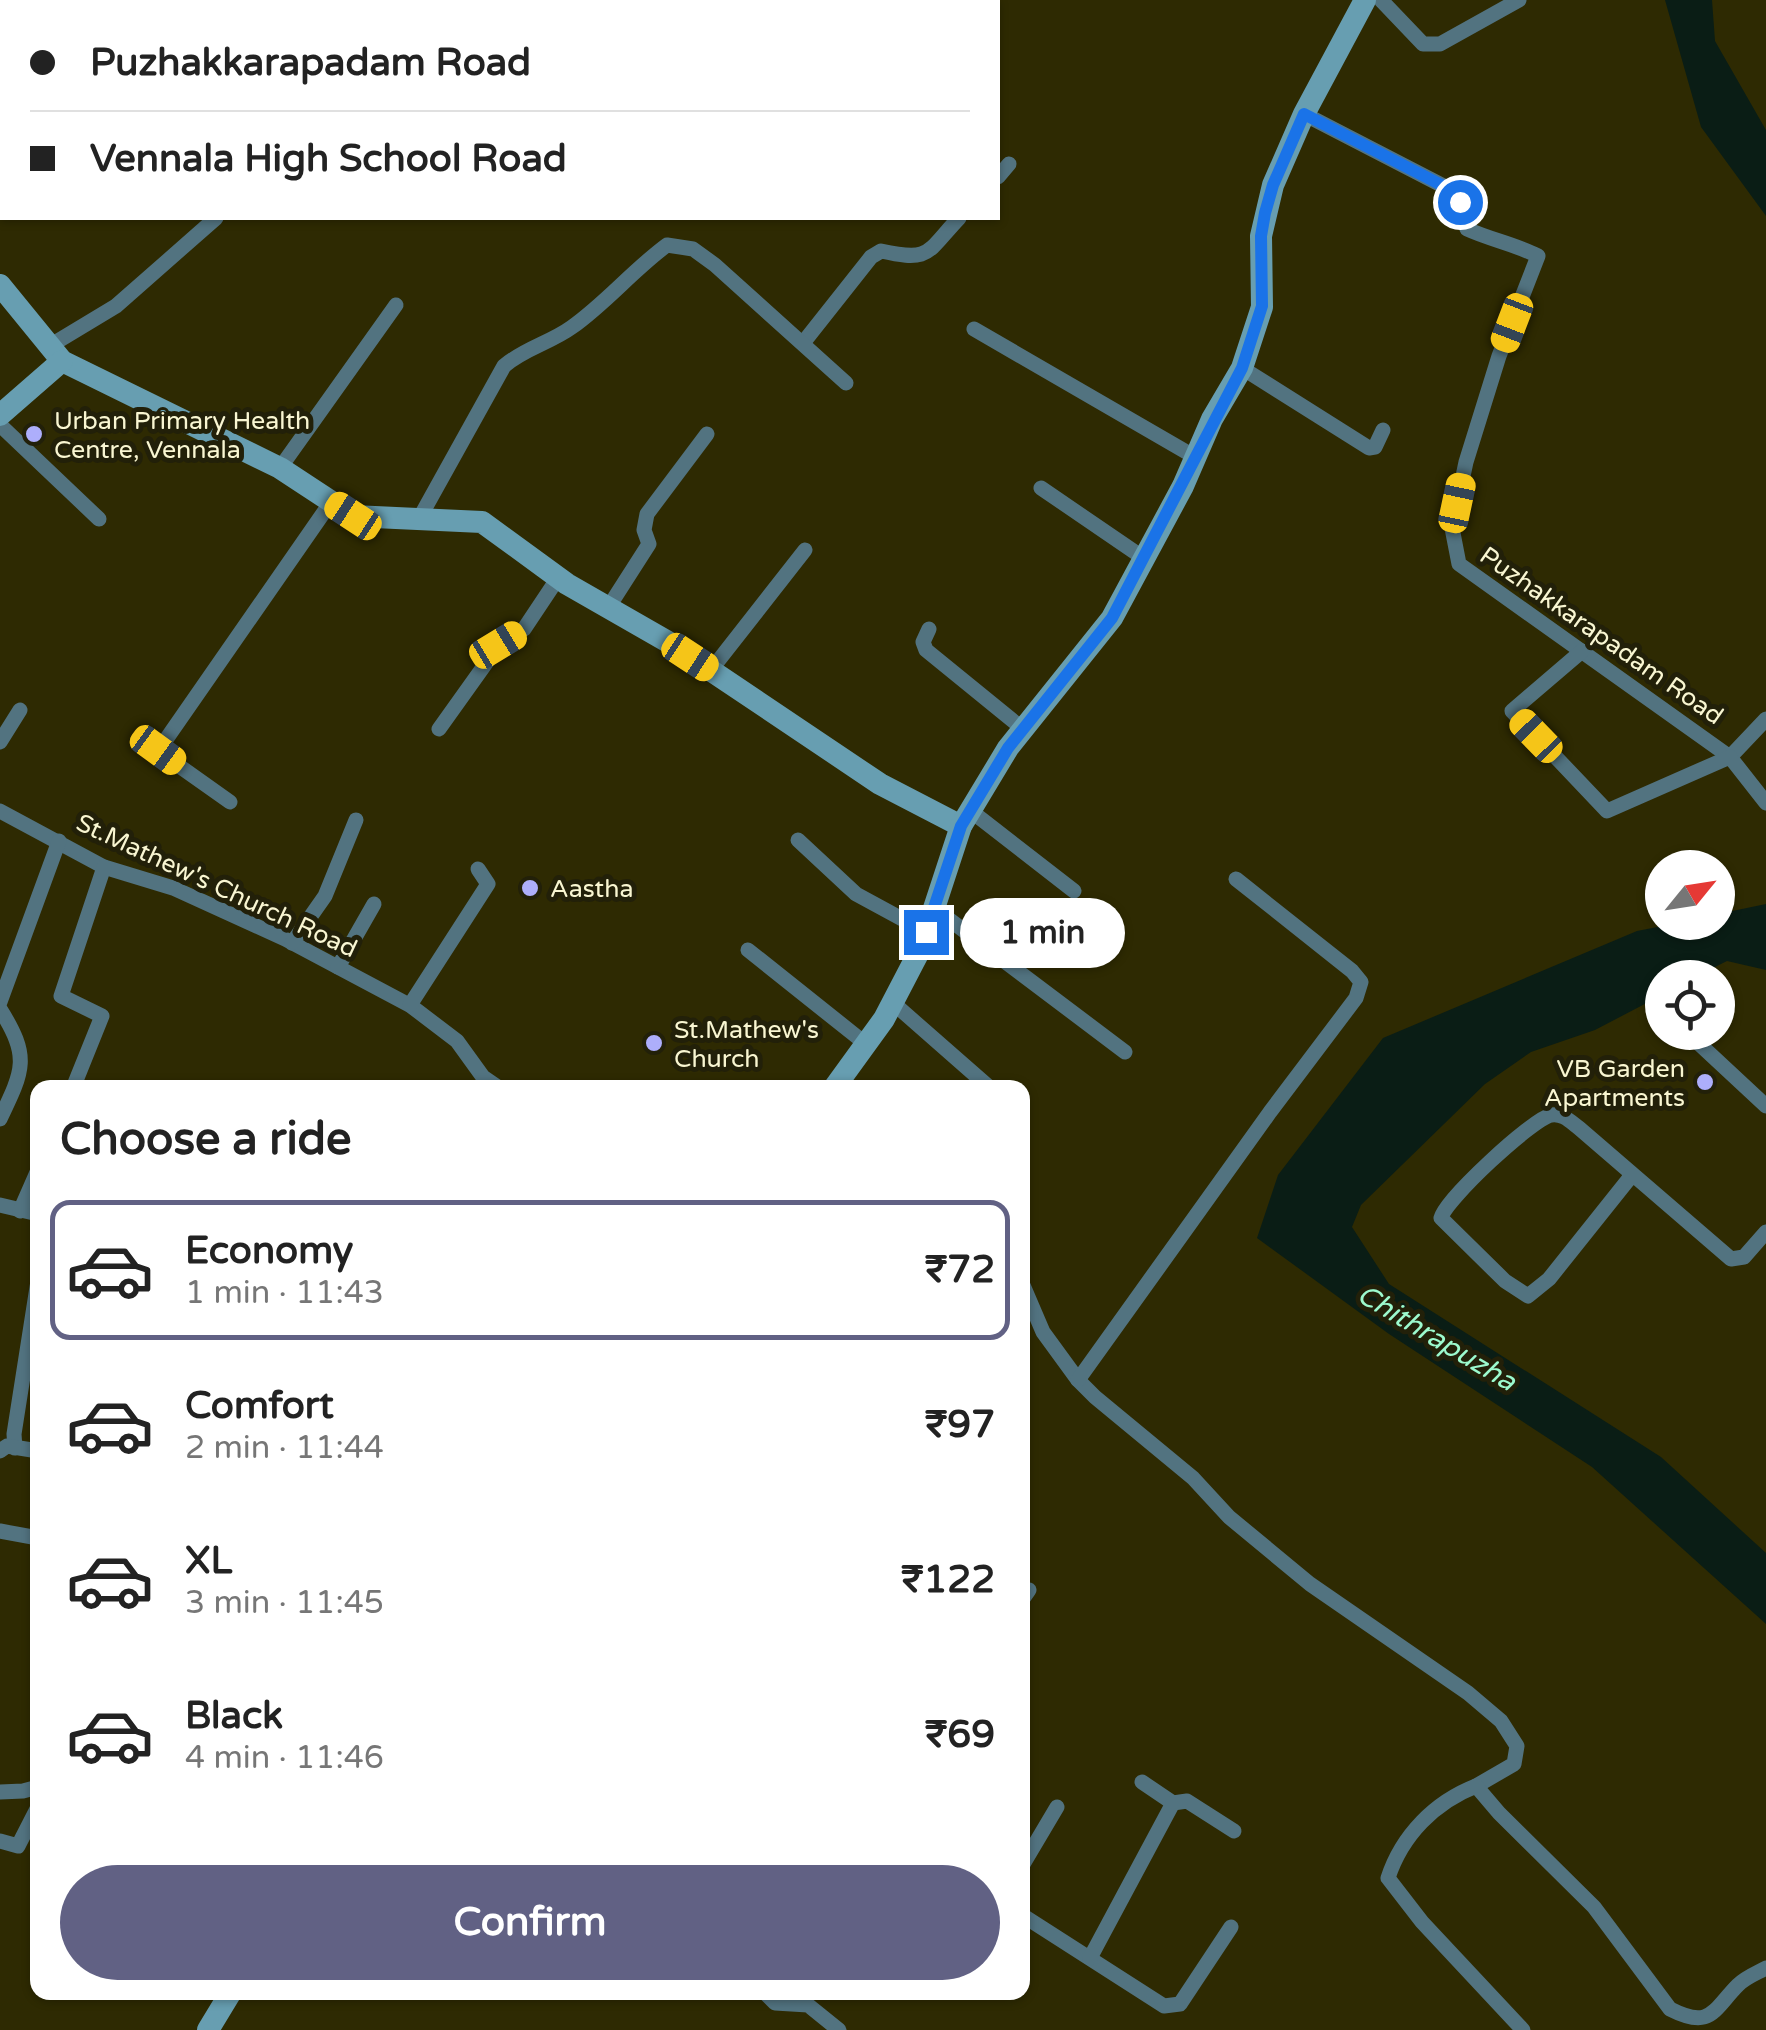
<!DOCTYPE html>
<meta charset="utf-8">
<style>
:root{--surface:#fff;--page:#f6f6f6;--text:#222;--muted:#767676;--line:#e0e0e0;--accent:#616184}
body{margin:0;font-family:"Varela Round",sans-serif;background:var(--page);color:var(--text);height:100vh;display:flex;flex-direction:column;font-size:38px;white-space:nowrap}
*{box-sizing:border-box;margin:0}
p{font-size:32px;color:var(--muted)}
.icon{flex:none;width:55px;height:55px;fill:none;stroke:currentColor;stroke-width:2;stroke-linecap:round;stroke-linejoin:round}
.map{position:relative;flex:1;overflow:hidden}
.side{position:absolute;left:30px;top:1080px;width:1000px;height:920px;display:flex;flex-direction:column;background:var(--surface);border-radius:20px;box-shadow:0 2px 8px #0004}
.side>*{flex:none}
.top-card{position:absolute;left:0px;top:0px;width:1000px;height:220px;box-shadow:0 2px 8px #0004;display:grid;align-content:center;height:220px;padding:0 30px;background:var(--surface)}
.needle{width:65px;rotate:60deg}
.buttons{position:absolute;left:1645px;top:850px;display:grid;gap:20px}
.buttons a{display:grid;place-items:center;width:90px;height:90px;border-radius:50%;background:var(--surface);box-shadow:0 2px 8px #0004;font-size:50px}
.end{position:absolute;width:45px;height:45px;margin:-22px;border:12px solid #1a73e8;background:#fff;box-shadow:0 0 0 5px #fff}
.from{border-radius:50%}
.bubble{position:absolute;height:70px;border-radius:35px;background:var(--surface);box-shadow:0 2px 8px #0004;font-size:32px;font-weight:800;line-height:70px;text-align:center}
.car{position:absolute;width:30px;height:60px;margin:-30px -15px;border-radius:12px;box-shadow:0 0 8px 2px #0007;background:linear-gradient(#f5c518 24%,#345 0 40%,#f5c518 0 76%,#345 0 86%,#f5c518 0)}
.top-card b{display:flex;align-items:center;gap:35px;height:95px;font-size:38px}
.top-card b+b{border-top:2px solid var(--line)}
.top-card i{width:25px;height:25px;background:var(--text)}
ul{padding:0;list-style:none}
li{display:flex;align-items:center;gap:30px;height:140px;margin:0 20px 15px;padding:0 10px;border:5px solid transparent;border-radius:20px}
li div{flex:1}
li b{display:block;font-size:38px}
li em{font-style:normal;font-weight:800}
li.active{border-color:var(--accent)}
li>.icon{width:90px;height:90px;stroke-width:1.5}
h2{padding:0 30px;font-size:45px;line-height:120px}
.primary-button{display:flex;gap:20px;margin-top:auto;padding:20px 30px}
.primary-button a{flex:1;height:115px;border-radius:60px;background:var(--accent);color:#fff;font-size:40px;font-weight:800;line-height:115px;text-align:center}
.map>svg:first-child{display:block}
.water{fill:#0a1d15}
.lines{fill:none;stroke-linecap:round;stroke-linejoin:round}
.street{stroke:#527380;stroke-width:15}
.secondary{stroke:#679eb1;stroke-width:22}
.route{stroke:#1a73e8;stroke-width:12}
.poi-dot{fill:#adaefb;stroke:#222009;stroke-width:4}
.labels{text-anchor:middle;stroke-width:10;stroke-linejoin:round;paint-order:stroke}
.poi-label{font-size:25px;fill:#f9f6d2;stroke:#222009;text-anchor:start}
.street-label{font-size:25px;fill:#f9f6d2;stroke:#222009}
.water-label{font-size:28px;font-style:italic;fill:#9cface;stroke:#222009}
</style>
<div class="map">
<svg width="1766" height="2030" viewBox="0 0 1766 2030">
<rect width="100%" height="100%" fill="#2e2a02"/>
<!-- water -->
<g class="water">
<polygon points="1665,0 1712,0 1715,41 1766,130 1766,216 1701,127"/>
<polygon points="1766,904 1766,970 1727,961 1695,977 1662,978 1662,995 1595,1030 1531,1052 1485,1084 1361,1205 1352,1227 1389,1284 1661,1457 1766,1553 1766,1624 1592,1467 1389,1334 1257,1238 1278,1175 1383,1038 1637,931 1678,923 1718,922 1718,914"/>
</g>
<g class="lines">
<!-- street -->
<g class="street">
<polyline points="16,0 18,2"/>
<polyline points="256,0 258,2"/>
<polyline points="1381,0 1423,44 1440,44 1519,0"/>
<path d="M1304 114 1455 192 1467 229C1491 240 1515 244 1538 256L1499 356 1466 462 1452 528 1459 564 1730 757 1766 719"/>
<polyline points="0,165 2,163"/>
<polyline points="998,177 1009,164"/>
<polyline points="974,329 1195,457"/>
<path d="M803 343 871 257 881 251C931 262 926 253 959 218"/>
<polyline points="48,347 116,306 216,218"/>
<polyline points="1242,368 1369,448 1375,447 1383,430"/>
<polyline points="0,425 99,519"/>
<polyline points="280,468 396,305"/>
<polyline points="1041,488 1142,557"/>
<path d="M419 519 504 366C525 348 550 343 572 327 606 303 633 270 667 245L693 249 715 265 846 383"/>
<polyline points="608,608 649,544 644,530 647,514 707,434"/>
<polyline points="929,629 923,642 926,650 1023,729"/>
<polyline points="1582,651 1512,711 1607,811 1730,757 1766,803"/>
<polyline points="711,670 805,550"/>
<polyline points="439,729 499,645 524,629 558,578"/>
<polyline points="0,742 20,710"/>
<polyline points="230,802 158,751 331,502"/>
<polyline points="0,811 104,867 173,888 285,939 411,1006 457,1041 483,1077 499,1088"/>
<polyline points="971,811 1074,891"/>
<polyline points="798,840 856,894 926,932"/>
<polyline points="934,908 1125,1052"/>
<polyline points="292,943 325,896 356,820"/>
<polyline points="748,950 866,1044"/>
<polyline points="338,967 374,904"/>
<polyline points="0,1002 59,841"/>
<polyline points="892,1002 990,1088"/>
<polyline points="410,1005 488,884 478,869"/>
<path d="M0 1009C30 1057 24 1069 0 1119"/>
<polyline points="1694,1039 1766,1106"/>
<polyline points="73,1088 102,1016 61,996 104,867"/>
<path d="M1632 1175 1549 1279 1528 1296 1505 1281 1441 1218C1445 1200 1531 1120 1551 1115 1562 1113 1570 1121 1579 1128L1731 1259 1744 1257 1766 1232"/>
<polyline points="0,1205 38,1214"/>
<polyline points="20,1211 38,1170"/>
<polyline points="1022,1283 1043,1332 1078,1380 1095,1397 1193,1478 1229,1517 1310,1584 1468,1693 1501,1721 1517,1746 1514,1764 1476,1786"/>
<polyline points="1078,1380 1270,1112 1356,998 1361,982 1352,971 1236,879"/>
<polyline points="15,1448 14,1434 38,1281"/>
<polyline points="0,1451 7,1446 38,1451"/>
<polyline points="0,1531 38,1538"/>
<polyline points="1022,1600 1029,1590"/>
<polyline points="1142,1782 1173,1803"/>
<polyline points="0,1792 23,1791 38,1787"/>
<polyline points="0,1841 18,1846 38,1807"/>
<polyline points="1022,1866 1057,1807"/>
<polyline points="1022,1915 1164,2006 1180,2004 1231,1927"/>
<polyline points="1090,1958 1173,1803 1187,1801 1234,1831"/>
<polyline points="764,1992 775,2003 808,2005 839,2030"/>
<path d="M1523 2030 1422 1922 1388 1878C1402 1835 1435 1802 1476 1786L1499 1813 1594 1907 1670 2009C1711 2030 1713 2010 1738 1985 1746 1977 1757 1973 1766 1968"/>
</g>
<!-- secondary -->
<g class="secondary">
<polyline points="0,285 62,361 280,468 353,516 482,522 567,584 670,643 880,784 961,826"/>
<polyline points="0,415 62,361"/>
<polyline points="834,1088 884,1019 921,948 961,826 1008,748 1112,618 1183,486 1212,419 1242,368 1262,307 1261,236 1273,185 1304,114 1365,0"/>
<polyline points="208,2030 231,1992"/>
</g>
</g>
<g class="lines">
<!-- route -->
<polyline class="route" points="926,932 961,826 1008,748 1112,618 1242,368 1262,306 1261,236 1265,213 1273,185 1304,114 1455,192 1460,202"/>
</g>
<!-- markers -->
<g class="poi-dot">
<circle cx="34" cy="434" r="10"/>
<circle cx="530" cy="888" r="10"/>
<circle cx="654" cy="1043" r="10"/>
<circle cx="1705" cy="1082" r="10"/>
</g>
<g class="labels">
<!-- poi labels -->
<g class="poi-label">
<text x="54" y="429">Urban Primary Health<tspan x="54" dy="29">Centre, Vennala</tspan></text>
<text x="550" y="897">Aastha</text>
<text x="674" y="1038">St.Mathew's<tspan x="674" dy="29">Church</tspan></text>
<text x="1685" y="1077" text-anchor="end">VB Garden<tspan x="1685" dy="29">Apartments</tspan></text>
</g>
<!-- street labels -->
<g class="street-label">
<text transform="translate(1602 635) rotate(35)" y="9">Puzhakkarapadam Road</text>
<text transform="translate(217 885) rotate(25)" y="9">St.Mathew's Church Road</text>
</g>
<!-- water labels -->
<g class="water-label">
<text transform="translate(1437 1337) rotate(31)" y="10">Chithrapuzha</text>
</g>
</g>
</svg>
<div class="buttons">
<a><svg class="needle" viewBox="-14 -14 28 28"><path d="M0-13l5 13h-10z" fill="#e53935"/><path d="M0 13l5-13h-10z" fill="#767676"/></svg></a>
<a><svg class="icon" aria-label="locate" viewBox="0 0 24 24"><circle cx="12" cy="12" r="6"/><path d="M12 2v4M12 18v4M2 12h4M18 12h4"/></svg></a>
</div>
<i class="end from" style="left:1460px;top:202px"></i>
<i class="end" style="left:926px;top:932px"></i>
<div class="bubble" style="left:960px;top:898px;width:165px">1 min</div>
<i class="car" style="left:1512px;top:323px;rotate:201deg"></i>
<i class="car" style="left:1457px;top:503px;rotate:12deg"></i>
<i class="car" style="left:353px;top:516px;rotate:303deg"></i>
<i class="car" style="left:498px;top:645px;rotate:59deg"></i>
<i class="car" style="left:690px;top:657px;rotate:123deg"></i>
<i class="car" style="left:1536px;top:736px;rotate:316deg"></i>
<i class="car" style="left:158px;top:750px;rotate:126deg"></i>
<div class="top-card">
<b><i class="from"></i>Puzhakkarapadam Road</b>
<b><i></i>Vennala High School Road</b>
</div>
<section class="side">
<h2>Choose a ride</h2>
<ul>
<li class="active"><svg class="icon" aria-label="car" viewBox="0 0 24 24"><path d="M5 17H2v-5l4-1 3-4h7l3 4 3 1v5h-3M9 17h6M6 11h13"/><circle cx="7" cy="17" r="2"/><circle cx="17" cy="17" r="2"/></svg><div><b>Economy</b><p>1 min · 11:43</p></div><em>₹72</em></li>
<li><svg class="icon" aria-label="car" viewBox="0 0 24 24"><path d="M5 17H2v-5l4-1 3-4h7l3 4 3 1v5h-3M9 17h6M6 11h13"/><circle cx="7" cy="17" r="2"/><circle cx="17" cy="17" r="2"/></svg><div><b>Comfort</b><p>2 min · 11:44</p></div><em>₹97</em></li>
<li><svg class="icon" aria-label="car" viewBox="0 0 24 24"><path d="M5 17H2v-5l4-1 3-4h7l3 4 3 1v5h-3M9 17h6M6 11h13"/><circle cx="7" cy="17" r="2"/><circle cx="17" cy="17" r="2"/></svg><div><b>XL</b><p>3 min · 11:45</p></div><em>₹122</em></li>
<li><svg class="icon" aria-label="car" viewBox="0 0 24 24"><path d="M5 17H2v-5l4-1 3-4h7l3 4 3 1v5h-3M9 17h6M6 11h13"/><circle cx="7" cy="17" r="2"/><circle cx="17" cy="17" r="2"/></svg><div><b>Black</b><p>4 min · 11:46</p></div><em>₹69</em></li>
</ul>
<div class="primary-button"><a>Confirm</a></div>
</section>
</div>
